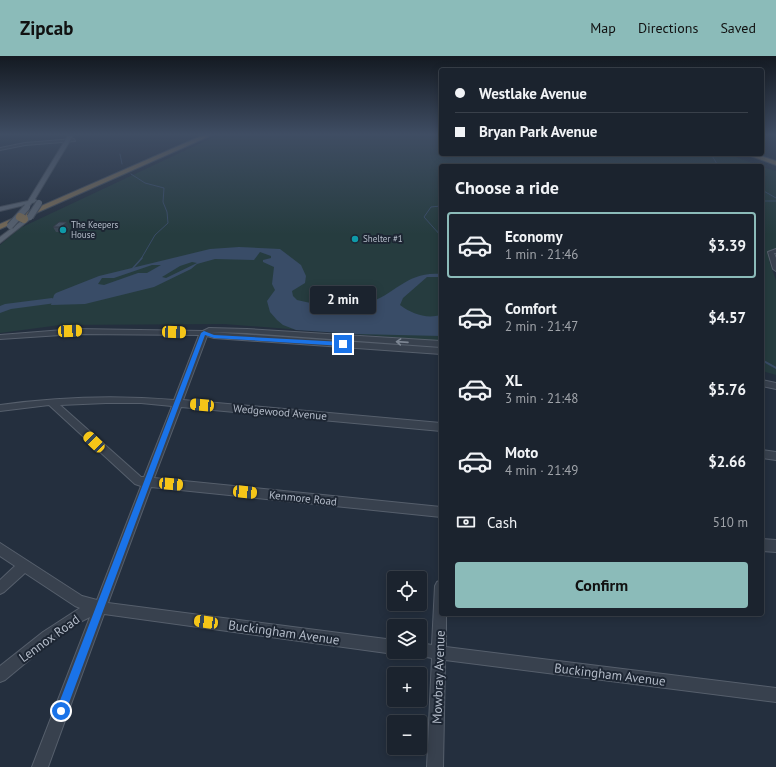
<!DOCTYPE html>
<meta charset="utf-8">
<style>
:root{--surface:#1b232e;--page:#282f3a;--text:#f1f3f6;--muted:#a0a4aa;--line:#39404a;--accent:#8bbbb9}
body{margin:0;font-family:"PT Sans",sans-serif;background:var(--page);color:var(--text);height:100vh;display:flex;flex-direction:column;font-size:15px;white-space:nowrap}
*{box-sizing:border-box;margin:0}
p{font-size:13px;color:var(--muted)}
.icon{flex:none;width:22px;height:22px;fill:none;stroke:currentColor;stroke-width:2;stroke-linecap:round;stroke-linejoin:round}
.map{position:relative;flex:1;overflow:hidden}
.side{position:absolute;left:439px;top:108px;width:325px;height:452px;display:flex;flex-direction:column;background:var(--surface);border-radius:4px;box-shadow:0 2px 10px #0003,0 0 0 1px var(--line)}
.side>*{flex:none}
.top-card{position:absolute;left:439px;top:12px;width:325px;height:88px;border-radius:4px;box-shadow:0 2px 10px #0003,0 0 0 1px var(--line);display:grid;align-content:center;height:88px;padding:0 16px;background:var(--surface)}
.fabs{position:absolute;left:387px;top:515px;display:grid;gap:8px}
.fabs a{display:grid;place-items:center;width:40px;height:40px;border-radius:4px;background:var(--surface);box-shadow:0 2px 10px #0003,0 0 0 1px var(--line);font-size:20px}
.end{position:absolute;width:18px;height:18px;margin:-9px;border:5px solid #1a73e8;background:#fff;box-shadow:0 0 0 2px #fff}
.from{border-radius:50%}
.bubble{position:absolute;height:28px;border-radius:4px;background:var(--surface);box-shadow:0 2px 10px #0003,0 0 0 1px var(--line);font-size:13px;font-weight:700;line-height:28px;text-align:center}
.car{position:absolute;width:12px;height:24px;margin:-12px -6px;border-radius:5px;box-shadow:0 0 3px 1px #0007;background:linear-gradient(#f5c518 24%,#345 0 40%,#f5c518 0 76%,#345 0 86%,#f5c518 0)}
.top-card b{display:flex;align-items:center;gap:14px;height:38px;font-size:15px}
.top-card b+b{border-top:1px solid var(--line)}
.top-card i{width:10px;height:10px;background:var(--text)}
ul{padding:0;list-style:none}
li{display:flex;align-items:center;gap:12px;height:66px;margin:0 8px 6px;padding:0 8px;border:2px solid transparent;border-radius:4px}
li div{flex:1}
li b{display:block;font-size:15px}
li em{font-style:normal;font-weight:700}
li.current{border-color:var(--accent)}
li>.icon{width:36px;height:36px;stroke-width:1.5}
h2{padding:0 16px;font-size:18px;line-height:48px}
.pay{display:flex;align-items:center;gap:10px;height:44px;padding:0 16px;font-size:15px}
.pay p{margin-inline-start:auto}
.button{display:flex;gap:8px;margin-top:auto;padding:8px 16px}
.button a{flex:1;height:46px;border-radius:4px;background:var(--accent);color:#111;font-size:16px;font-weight:700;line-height:46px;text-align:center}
header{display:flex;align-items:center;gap:24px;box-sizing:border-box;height:56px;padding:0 20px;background:var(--accent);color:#111}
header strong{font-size:19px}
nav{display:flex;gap:22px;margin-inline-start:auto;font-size:14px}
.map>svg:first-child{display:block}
.green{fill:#263c3f}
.water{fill:#394c67;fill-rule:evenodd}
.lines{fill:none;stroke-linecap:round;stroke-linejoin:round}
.stream-far2{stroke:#394c67;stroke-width:1}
.stream-far1{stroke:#394c67;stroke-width:1.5}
.stream{stroke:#394c67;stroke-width:2}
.river{fill:#394c67;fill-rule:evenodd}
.minor-casing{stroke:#565f6c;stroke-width:2}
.major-casing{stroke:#414a57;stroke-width:2}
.highway-casing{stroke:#434c59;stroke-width:2}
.minor{fill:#38414e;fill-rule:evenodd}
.major{fill:#56606e;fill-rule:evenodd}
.highway{fill:#746855;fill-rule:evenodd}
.major-bridge-casing{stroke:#414a57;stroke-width:8;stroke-linecap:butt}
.highway-bridge-casing{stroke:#434c59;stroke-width:9;stroke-linecap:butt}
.major-bridge{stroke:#56606e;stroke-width:6}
.highway-bridge{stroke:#746855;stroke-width:8}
.wall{fill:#3b4654}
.shaded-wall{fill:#303945}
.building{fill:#455162;stroke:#303945}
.oneway{stroke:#7c8592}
.route{fill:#1a73e8}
.culture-dot{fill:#0f9aa8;stroke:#1d2633;stroke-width:1.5}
.labels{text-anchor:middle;stroke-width:4;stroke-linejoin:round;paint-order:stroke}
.far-poi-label{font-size:9px;fill:#b4bcc9;stroke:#1d2633;text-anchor:start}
.street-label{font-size:11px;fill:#b4bcc9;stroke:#1d2633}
.near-street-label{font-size:13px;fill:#b4bcc9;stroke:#1d2633}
</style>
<header>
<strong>Zipcab</strong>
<nav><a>Map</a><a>Directions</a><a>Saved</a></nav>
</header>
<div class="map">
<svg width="776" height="711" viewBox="0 0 776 711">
<rect width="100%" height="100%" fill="#242f3e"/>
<!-- green -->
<g class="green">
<polygon points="220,78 441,78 441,98 728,98 760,110 441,110 441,285 224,268 60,269 0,277 0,189 20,172"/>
<polygon points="762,111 776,115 776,203 769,205 776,224 776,319 762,315"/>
</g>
<!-- water -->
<path class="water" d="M239 191 280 193 301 209 306 220 305 227 292 235 293 240 297 244C320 249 344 255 368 247 396 238 407 215 441 218V221H427L403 242 400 249C412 258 426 263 441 259V280L356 278 296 274 283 269 277 264 270 256 267 245 275 234 272 228 274 211 263 206V204L271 202V200L260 196 254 204 215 203 197 208 191 213 154 231 85 248 51 249 54 239 56 237 99 220 210 193ZM192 206 197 207 166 222 162 221 180 210ZM152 209H161L147 217H138L104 229 98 228 102 222H114Z"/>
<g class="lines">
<!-- stream-far2 -->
<g class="stream-far2">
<polyline points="120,98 122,108"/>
<polyline points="711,98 717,108 721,110"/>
<polyline points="131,118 145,127 164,132 163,146 167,156 168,167 155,179 141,203"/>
<polyline points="762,134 776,142"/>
<polyline points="762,145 776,145"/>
<polyline points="441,150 431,151 424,161 441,180"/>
<polyline points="438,175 441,170"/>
</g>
<!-- stream-far1 -->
<polyline class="stream-far1" points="133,212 142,202"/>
<!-- stream -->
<polyline class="stream" points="762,304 776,312"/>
<!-- river -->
<polygon class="river" points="52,242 57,245 56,247 11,253 0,257 0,250 5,248"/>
<defs>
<g id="minor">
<polygon points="74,83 75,85 25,89 0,94 0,92 25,87"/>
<polygon points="776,193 776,197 774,197 776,202 776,215 773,213 768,196"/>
<path d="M209 272 247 273 441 285V291L247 277 210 276 441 292V298L214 282 207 280 183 344 441 367V375L181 351 154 422 441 451V461L151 431 108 547 394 584V596H398L394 598 104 558 48 711H32L90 561 78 567 52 585 5 624 0 626V610L43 576 80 552 75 550 25 517 4 536 0 538V524L15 510 0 500V487L82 540 97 544 141 430 135 428 49 349 0 355V349C58 341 116 339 174 344L199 279 76 278 0 283V279L76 273 203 275ZM106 347H141L172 350 144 421H141L60 349Z"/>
<polygon points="762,324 776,327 776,333 762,330"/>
<polygon points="762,394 776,396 776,404 762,402"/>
<polygon points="762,483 776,484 776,496 762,495"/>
<polygon points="441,524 441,558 446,558 446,591 776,632 776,646 445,604 443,711 427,711 432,602 415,599 414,596 420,596 420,587 432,589 435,530 437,526"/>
</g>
<g id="major">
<polygon points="69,78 74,78 35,143 37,145 36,146 32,147 27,153 24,151 25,149 0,155 0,151 28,145"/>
<polygon points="28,160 33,161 0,187 0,181"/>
</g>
<g id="highway">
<polygon points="206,78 214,78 0,173 0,168"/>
<polygon points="745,98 754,98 776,105 776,109"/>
</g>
</defs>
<!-- minor casing -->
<use href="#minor" class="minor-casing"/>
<!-- major casing -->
<use href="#major" class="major-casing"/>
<!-- highway casing -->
<use href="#highway" class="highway-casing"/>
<!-- minor -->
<use href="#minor" class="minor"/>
<!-- major -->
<use href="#major" class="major"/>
<!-- highway -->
<use href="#highway" class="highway"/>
<defs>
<g id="major-bridge">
<polyline points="30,161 39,147"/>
<polyline points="10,170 27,151"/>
</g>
<polyline id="highway-bridge" points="20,161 24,163"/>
</defs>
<!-- major-bridge casing -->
<use href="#major-bridge" class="major-bridge-casing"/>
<!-- highway-bridge casing -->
<use href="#highway-bridge" class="highway-bridge-casing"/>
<!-- major-bridge -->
<use href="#major-bridge" class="major-bridge"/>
<!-- highway-bridge -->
<use href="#highway-bridge" class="highway-bridge"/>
</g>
<!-- wall -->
<polygon class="wall" points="53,171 69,171 64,176 56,176"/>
<!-- shaded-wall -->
<polygon class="shaded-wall" points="67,166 69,171 64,176 61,171"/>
<!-- building -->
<polygon class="building" points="59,166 67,166 61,171 53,171"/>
<!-- one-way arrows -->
<defs><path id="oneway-shaft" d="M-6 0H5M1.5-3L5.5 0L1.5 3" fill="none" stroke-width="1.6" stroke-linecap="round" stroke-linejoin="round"/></defs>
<use class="oneway" href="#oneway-shaft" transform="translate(402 286) rotate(-176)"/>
<!-- sky -->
<linearGradient id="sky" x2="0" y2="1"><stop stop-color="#141a22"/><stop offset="0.44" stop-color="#3f4d63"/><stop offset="1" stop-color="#3f4d63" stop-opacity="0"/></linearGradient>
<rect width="776" height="178" fill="url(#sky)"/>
<!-- route -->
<polygon class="route" points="204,275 214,279 343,286 346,288 343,290 214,282 205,279 66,655 65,658 61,660 57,658 56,655 201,277"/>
<!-- markers -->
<g class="culture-dot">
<circle cx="63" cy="174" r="4"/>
<circle cx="355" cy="183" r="4"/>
</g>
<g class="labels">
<!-- far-poi labels -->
<g class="far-poi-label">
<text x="71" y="172">The Keepers<tspan x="71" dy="10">House</tspan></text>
<text x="363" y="186">Shelter #1</text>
</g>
<!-- street labels -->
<g class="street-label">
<text transform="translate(280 356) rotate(5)" y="4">Wedgewood Avenue</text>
<text transform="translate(303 442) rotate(6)" y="4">Kenmore Road</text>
</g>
<!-- near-street labels -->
<g class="near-street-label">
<text transform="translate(284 576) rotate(8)" y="5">Buckingham Avenue</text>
<text transform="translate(49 582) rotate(-36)" y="5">Lennox Road</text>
<text transform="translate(610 618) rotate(7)" y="5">Buckingham Avenue</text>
<text transform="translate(438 621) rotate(-88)" y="5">Mowbray Avenue</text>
</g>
</g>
</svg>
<div class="fabs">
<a><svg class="icon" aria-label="locate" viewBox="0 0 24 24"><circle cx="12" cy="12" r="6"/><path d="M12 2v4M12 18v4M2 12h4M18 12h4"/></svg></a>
<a><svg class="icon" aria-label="layers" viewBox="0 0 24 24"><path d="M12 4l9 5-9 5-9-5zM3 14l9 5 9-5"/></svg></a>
<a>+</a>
<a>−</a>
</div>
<i class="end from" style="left:61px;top:655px"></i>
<i class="end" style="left:343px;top:288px"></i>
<div class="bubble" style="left:310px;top:230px;width:66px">2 min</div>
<i class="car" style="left:70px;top:275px;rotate:87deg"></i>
<i class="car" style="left:174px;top:276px;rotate:92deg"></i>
<i class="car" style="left:202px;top:349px;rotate:275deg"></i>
<i class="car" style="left:94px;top:386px;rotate:314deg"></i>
<i class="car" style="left:171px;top:428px;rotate:95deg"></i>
<i class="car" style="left:245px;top:436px;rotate:96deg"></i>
<i class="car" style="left:206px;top:566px;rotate:278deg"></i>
<div class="top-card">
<b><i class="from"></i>Westlake Avenue</b>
<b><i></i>Bryan Park Avenue</b>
</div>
<section class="side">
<h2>Choose a ride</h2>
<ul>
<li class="current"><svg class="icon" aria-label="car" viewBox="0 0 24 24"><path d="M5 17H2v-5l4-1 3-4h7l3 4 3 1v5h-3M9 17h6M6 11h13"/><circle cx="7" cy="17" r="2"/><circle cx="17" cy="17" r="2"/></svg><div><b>Economy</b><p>1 min · 21:46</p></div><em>$3.39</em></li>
<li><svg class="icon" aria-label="car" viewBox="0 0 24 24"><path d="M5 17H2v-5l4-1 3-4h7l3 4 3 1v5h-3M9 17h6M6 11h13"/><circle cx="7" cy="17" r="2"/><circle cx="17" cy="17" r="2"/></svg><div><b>Comfort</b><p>2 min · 21:47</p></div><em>$4.57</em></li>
<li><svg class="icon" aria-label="car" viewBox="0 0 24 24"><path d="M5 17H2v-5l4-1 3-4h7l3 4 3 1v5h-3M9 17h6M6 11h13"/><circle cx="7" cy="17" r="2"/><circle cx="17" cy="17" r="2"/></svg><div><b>XL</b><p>3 min · 21:48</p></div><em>$5.76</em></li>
<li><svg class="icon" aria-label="car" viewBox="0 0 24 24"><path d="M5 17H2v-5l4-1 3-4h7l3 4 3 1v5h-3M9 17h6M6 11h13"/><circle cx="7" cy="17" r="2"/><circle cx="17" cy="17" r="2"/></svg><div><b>Moto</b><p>4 min · 21:49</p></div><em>$2.66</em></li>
</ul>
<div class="pay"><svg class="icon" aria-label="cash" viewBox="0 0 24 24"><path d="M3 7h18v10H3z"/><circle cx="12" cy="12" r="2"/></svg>Cash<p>510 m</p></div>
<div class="button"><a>Confirm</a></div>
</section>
</div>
